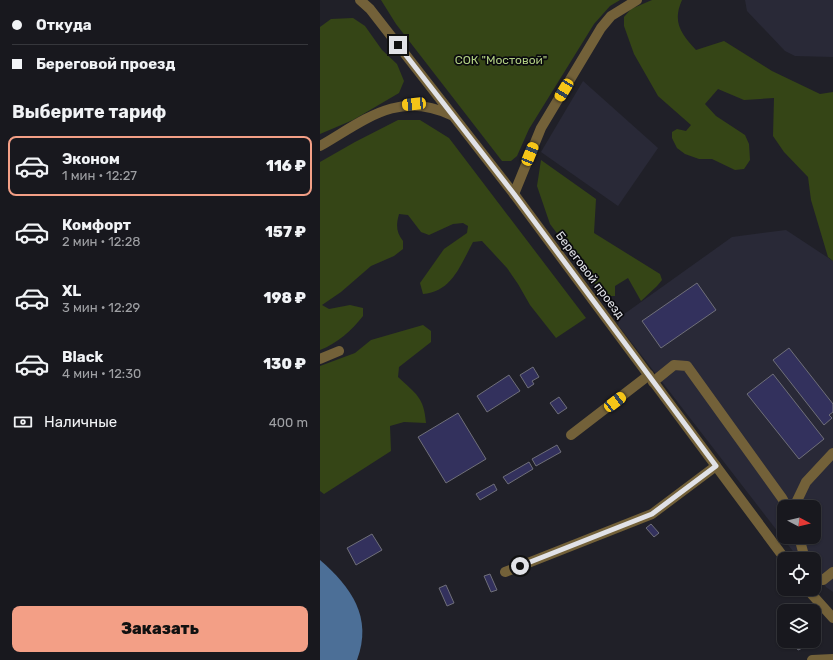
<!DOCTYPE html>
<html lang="ru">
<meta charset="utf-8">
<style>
:root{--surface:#18181e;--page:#25252b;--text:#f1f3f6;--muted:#9fa0a4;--line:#36373c;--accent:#f39f86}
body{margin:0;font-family:Rubik,sans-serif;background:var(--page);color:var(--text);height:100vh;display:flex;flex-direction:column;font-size:15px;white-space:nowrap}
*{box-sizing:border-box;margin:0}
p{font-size:13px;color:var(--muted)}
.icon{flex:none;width:22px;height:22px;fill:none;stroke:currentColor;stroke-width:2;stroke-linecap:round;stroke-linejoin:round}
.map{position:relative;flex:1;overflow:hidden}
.side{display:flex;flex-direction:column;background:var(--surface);width:320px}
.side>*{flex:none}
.banner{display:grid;align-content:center;height:88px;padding:0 12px;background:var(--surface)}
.needle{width:26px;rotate:97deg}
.tools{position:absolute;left:457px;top:500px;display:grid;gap:8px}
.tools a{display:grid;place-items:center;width:44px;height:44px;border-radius:8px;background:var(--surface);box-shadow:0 1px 3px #0004,0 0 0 1px var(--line);font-size:20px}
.end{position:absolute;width:18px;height:18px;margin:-9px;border:5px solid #e1e2e7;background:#111;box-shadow:0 0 0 2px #111}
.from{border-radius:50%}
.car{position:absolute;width:12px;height:24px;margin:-12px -6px;border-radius:5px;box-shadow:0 0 3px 1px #0007;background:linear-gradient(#f5c518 24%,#345 0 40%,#f5c518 0 76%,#345 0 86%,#f5c518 0)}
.banner b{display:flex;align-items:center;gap:14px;height:38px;font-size:15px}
.banner b+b{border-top:1px solid var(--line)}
.banner i{width:10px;height:10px;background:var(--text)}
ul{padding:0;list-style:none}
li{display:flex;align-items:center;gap:12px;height:60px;margin:0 8px 6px;padding:0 4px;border:2px solid transparent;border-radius:8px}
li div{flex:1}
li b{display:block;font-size:15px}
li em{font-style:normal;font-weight:800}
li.selected{border-color:var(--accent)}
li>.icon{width:36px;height:36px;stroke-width:1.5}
h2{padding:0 12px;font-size:18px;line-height:48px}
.pay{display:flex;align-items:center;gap:10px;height:44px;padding:0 12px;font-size:15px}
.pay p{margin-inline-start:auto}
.primary-button{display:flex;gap:8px;margin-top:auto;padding:8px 12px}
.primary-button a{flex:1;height:46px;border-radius:8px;background:var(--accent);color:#111;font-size:16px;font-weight:800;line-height:46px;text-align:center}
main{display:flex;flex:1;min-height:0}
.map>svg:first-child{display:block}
.built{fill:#292937;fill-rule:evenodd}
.green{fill:#354516}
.water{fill:#4c6f97}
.building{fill:#33315d;stroke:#6f6f79}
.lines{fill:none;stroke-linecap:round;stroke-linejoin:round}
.minor{stroke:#736139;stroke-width:10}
.route{stroke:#e1e2e7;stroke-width:5}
.labels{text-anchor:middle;stroke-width:3.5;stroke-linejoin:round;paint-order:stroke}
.park-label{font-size:12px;fill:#b0ce82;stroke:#0a0a0e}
.street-label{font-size:12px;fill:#e1e2e7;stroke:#0a0a0e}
</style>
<main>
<section class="side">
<div class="banner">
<b><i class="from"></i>Откуда</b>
<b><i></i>Береговой проезд</b>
</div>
<h2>Выберите тариф</h2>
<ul>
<li class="selected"><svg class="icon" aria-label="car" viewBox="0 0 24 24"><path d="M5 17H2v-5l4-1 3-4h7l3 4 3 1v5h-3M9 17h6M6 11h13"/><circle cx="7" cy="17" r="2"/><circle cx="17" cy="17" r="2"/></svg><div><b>Эконом</b><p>1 мин · 12:27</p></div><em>116 ₽</em></li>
<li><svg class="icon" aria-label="car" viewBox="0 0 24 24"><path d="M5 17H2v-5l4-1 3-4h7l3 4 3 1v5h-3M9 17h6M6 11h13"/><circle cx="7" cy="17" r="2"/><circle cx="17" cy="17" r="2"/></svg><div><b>Комфорт</b><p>2 мин · 12:28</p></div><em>157 ₽</em></li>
<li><svg class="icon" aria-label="car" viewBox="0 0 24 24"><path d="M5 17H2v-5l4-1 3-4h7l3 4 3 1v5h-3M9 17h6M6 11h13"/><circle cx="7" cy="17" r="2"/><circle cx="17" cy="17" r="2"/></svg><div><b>XL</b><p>3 мин · 12:29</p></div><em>198 ₽</em></li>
<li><svg class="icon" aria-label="car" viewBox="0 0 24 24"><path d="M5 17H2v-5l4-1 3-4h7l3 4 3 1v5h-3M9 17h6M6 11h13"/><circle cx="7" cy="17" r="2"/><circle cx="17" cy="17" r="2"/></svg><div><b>Black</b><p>4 мин · 12:30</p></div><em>130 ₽</em></li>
</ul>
<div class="pay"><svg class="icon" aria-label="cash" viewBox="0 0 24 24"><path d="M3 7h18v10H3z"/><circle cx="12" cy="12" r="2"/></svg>Наличные<p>400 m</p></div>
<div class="primary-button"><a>Заказать</a></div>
</section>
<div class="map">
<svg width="513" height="660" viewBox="0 0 513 660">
<rect width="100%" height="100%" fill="#202028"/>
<!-- built -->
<g class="built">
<polygon points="425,0 513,0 513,57 475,56 465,51 427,11"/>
<polygon points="263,81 338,148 298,206 221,152"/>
<path d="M466 230 513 261V592L506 587 499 573 498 563 494 562V559H479L298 325 300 317 412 237ZM464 507H494V537H464Z"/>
</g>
<!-- green -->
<g class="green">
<polygon points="61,0 300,0 290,6 274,24 209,129 197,156 191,161 182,161 76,24"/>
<path d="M332 0H362C352 22 361 34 376 50L404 41 452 71 500 94 513 92V261L508 257 491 200 488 177 464 152 453 136 454 98 424 100 398 89 385 104 396 116 425 135 429 144 430 160 424 169 415 170 392 159H379L365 154 357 148 352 138V132L357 129 366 131 371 125 338 96 314 54 304 26V17L311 9Z"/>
<polygon points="33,18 45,26 62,50 77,64 84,81 79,93 33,120 0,134 0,27 11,19"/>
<path d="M78 120H100L129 138 266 318 236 338 210 305 198 284 187 268 162 241 153 242C141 264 132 292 103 294L100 283 124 249 147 233 148 226 143 223 133 224 109 235 101 232 88 215 79 214C76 225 76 232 83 241V249L74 256 51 266 21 292 2 305 9 309 30 305 43 308V316C31 331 18 343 0 350V162L35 142Z"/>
<polygon points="221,160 276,199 274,233 340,274 342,280 337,286 321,301 308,278 295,286 295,296 284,296 230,224 217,186"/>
<path d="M103 325 111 331V342L79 367 78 377C96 394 104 397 106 423L84 422 70 426 71 451 4 494 0 491V366L35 353 51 340Z"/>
</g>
<!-- water -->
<path class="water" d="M0 560C31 587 53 617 37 660H0Z"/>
<!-- building -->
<g class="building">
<polygon points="377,283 396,310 341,348 322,321"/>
<polygon points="469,348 513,404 513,412 509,415 512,418 504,425 453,360"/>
<polygon points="213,367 219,377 212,381 214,384 208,388 200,375"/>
<polygon points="453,374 504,439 479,459 427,394"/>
<polygon points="189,375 200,391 167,412 157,396"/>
<polygon points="239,397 247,408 238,414 230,403"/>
<polygon points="138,413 166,459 126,483 98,437"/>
<polygon points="237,445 241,452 216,466 212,459"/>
<polygon points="209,462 213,469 188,484 183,477"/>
<polygon points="174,484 177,490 160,500 156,494"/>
<polygon points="331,524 339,533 334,537 326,528"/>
<polygon points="52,534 62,550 36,565 27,548"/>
<polygon points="170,574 177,590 171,592 164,576"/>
<polygon points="126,585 134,603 127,606 119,588"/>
<polygon points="473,641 484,641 487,646 478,650"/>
</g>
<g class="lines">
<!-- minor -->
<g class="minor">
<polyline points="40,0 50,9 194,194 465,559"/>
<path d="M0 146C45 120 78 90 131 115"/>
<polyline points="194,194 221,128 281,28 291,16 317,0"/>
<polyline points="0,359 19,351"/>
<polyline points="333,382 354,365 367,366 462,498 467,507"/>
<polyline points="251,435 329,375"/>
<polyline points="474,507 486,482 513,453"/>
<polyline points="479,537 485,559"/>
<polyline points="185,572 332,514 396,466"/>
<polyline points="494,579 503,580 513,572"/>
<polyline points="487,589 513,618"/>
<polyline points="492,660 513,659"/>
</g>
</g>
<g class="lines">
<!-- route -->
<polyline class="route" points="78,45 194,194 396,466 332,514 200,566"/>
</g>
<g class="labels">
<!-- park labels -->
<g class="park-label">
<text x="181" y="64">СОК "Мостовой"</text>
</g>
<!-- street labels -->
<g class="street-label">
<text transform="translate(270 275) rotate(53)" y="4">Береговой проезд</text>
</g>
</g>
</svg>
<div class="tools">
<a><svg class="needle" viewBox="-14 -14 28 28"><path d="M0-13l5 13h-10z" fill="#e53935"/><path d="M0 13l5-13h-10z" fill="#9fa0a4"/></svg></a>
<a><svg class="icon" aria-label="locate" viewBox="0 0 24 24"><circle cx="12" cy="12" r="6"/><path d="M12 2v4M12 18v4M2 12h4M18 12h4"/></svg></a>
<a><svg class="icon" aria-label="layers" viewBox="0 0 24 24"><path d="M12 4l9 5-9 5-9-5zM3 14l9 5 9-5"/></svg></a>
</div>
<i class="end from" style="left:200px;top:566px"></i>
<i class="end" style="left:78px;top:45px"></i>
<i class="car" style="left:244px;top:90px;rotate:211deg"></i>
<i class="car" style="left:94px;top:104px;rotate:264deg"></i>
<i class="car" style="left:210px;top:154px;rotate:22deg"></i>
<i class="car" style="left:295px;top:402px;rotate:52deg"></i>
</div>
</main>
